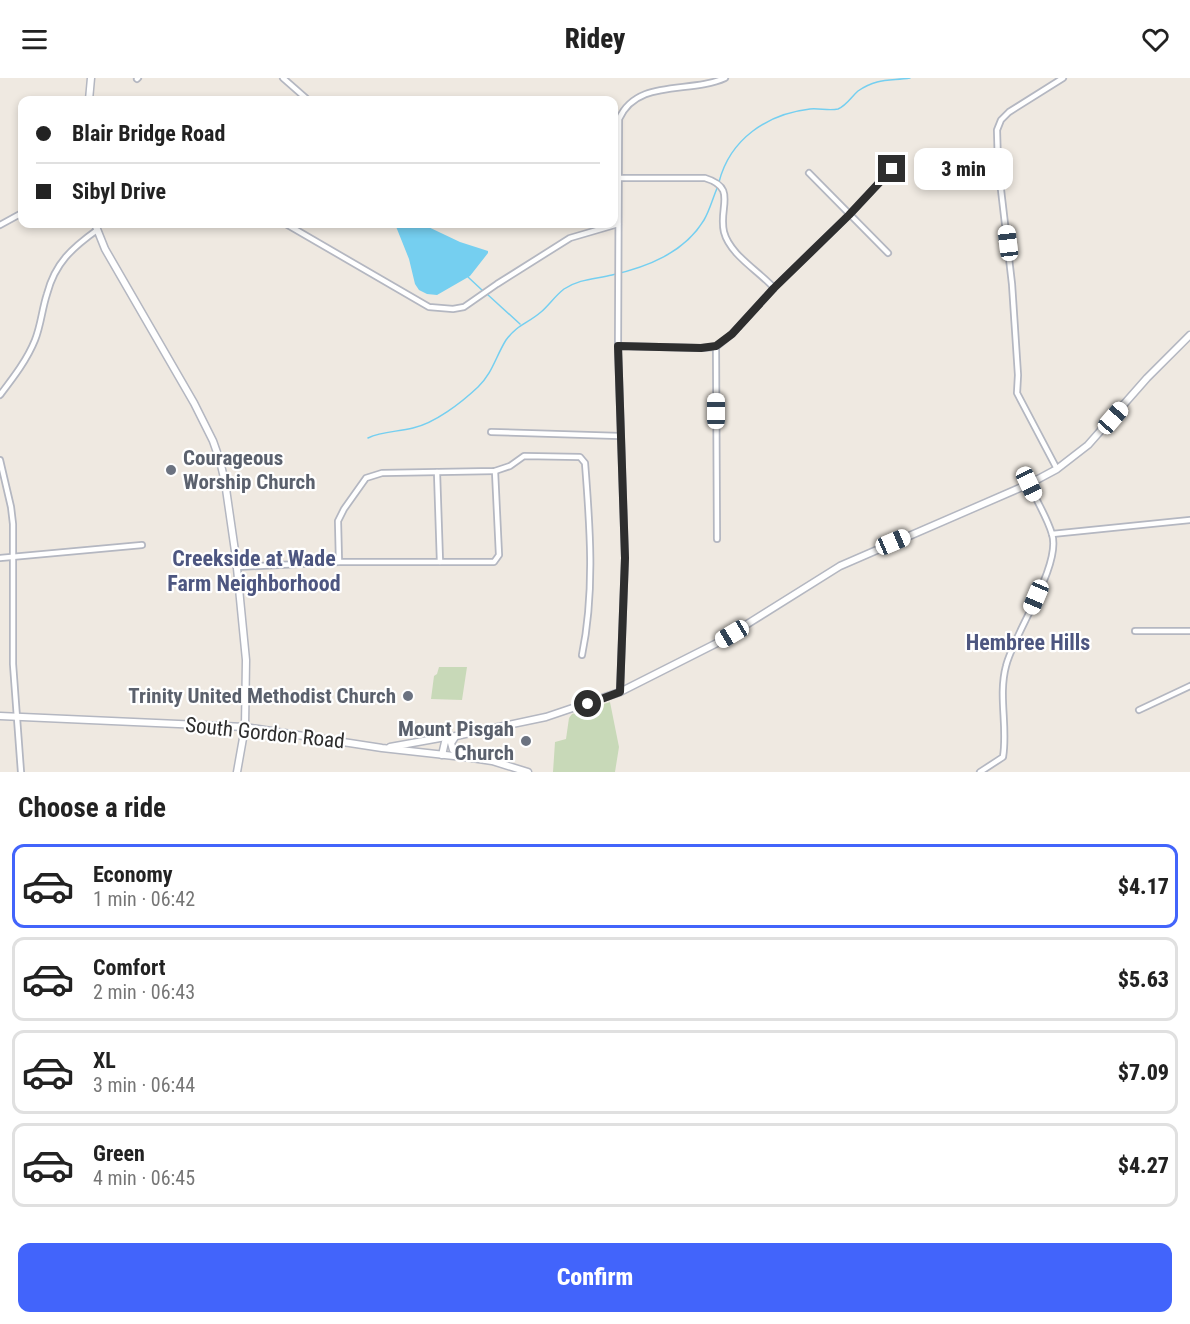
<!DOCTYPE html>
<meta charset="utf-8">
<style>
:root{--surface:#fff;--page:#f2f2f2;--text:#222;--muted:#767676;--line:#e0e0e0;--accent:#4264fb}
body{margin:0;font-family:"Roboto Condensed",sans-serif;background:var(--page);color:var(--text);height:100vh;display:flex;flex-direction:column;font-size:22px;white-space:nowrap}
*{box-sizing:border-box;margin:0}
p{font-size:20px;color:var(--muted)}
.icon{flex:none;width:33px;height:33px;fill:none;stroke:currentColor;stroke-width:2;stroke-linecap:round;stroke-linejoin:round}
.map{position:relative;height:694px;overflow:hidden}
.sheet{display:flex;flex-direction:column;background:var(--surface);flex:1}
.sheet>*{flex:none}
.top-card{position:absolute;left:18px;top:18px;width:600px;height:132px;border-radius:12px;box-shadow:0 3px 9px #0003;display:grid;align-content:center;height:132px;padding:0 18px;background:var(--surface)}
.end{position:absolute;width:27px;height:27px;margin:-14px;border:8px solid #2e2e2e;background:#fff;box-shadow:0 0 0 3px #fff}
.from{border-radius:50%}
.bubble{position:absolute;height:42px;border-radius:12px;background:var(--surface);box-shadow:0 3px 9px #0003;font-size:20px;font-weight:800;line-height:42px;text-align:center}
.car{position:absolute;width:18px;height:36px;margin:-18px -9px;border-radius:8px;box-shadow:0 0 4px 2px #0007;background:linear-gradient(#fff 24%,#345 0 40%,#fff 0 76%,#345 0 86%,#fff 0)}
.top-card b{display:flex;align-items:center;gap:21px;height:57px;font-size:22px}
.top-card b+b{border-top:2px solid var(--line)}
.top-card i{width:15px;height:15px;background:var(--text)}
ul{padding:0;list-style:none}
li{display:flex;align-items:center;gap:18px;height:84px;margin:0 12px 9px;padding:0 6px;border:3px solid var(--line);border-radius:12px}
li div{flex:1}
li b{display:block;font-size:22px}
li em{font-style:normal;font-weight:800}
li.on{border-color:var(--accent)}
li>.icon{width:54px;height:54px;stroke-width:1.5}
h2{padding:0 18px;font-size:27px;line-height:72px}
.primary-button{display:flex;gap:12px;margin-top:auto;padding:12px 18px}
.primary-button a{flex:1;height:69px;border-radius:12px;background:var(--accent);color:#fff;font-size:24px;font-weight:800;line-height:69px;text-align:center}
header{display:flex;justify-content:space-between;align-items:center;height:78px;padding:0 18px;background:var(--surface);font-size:27px;font-weight:800}
.map>svg:first-child{display:block}
.cemetery{fill:#c8d9b8}
.water{fill:#75cff0}
.lines{fill:none;stroke-linecap:round;stroke-linejoin:round}
.stream{stroke:#75cff0;stroke-width:1.5}
.minor-casing{stroke:#b4b7c1;stroke-width:8}
.tertiary-casing{stroke:#b4b7c1;stroke-width:9}
.minor{stroke:#fff;stroke-width:4.5}
.tertiary{stroke:#fff;stroke-width:6}
.route{stroke:#2e2e2e;stroke-width:8}
.worship-dot{fill:#6b7280;stroke:#fff;stroke-width:2}
.labels{text-anchor:middle;stroke-width:4.5;stroke-linejoin:round;paint-order:stroke}
.worship-label{font-size:21px;font-weight:bold;fill:#5b616d;stroke:#fff;text-anchor:end}
.street-label{font-size:21px;fill:#2e2e2e;stroke:#fff}
.neighbourhood-label{font-size:22px;font-weight:bold;fill:#4d5680;stroke:#fff}
</style>
<header><svg class="icon" aria-label="menu" viewBox="0 0 24 24"><path d="M4 6h16M4 12h16M4 18h16"/></svg>Ridey<svg class="icon" aria-label="heart" viewBox="0 0 24 24"><path d="M12 20l-8-8c-3-5 5-10 8-4 3-6 11-1 8 4z"/></svg></header>
<div class="map">
<svg width="1190" height="694" viewBox="0 0 1190 694">
<rect width="100%" height="100%" fill="#efe9e1"/>
<!-- cemetery -->
<g class="cemetery">
<polygon points="439,589 467,589 462,622 431,621 434,598 437,596"/>
<polygon points="610,624 619,669 615,694 553,694 555,664 566,661 569,640 572,636"/>
</g>
<!-- water -->
<polygon class="water" points="395,146 422,146 460,164 488,173 488,175 470,198 437,217 427,216 419,212 415,206 409,181"/>
<g class="lines">
<!-- stream -->
<g class="stream">
<path d="M719 104C730 61 767 36 810 31 819 30 829 33 838 31 847 27 851 19 858 13 877 0 889 3 910 0"/>
<polyline points="468,199 483,213"/>
<polyline points="487,216 520,246"/>
<path d="M368 360C382 353 398 354 413 350 435 345 461 325 478 309 492 296 496 278 506 262 518 246 527 246 541 234 549 227 555 218 564 211 579 201 595 201 612 197 647 189 684 175 704 142 710 132 713 119 718 108"/>
</g>
<defs>
<g id="minor">
<polyline points="283,0 308,22"/>
<polyline points="137,1 138,0"/>
<polyline points="809,95 888,175"/>
<path d="M618 100H705C738 110 718 129 724 154 730 177 759 193 774 210"/>
<polyline points="286,146 429,229 453,231 464,229 497,206 570,160 618,146"/>
<polyline points="0,147 22,135"/>
<polyline points="618,268 701,270 716,269 732,256 774,210 849,137 892,91"/>
<polyline points="716,269 717,461"/>
<path d="M0 317C13 300 27 282 35 262 41 247 42 231 47 216 55 185 72 170 97 152"/>
<polyline points="491,354 620,358"/>
<polyline points="0,382 11,429 13,446 13,586 21,694"/>
<polyline points="1057,391 1017,315 1018,297 1012,206 998,86 997,52 1001,42 1009,34 1063,0"/>
<polyline points="437,394 440,484"/>
<polyline points="1052,456 1190,442"/>
<polyline points="0,480 142,467"/>
<path d="M339 484 338 443 344 431 366 400 382 395 495 393 510 388 524 378 580 379 585 385C590 448 595 514 582 577"/>
<polyline points="237,489 339,484 494,484 499,477 495,393"/>
<polyline points="1135,553 1190,553"/>
<path d="M620 614 625 480 618 268 619 41C637 0 690 16 725 0"/>
<polyline points="1139,632 1190,608"/>
<path d="M980 694 1003 679C1008 649 998 618 1006 588 1014 555 1062 487 1052 456 1047 439 1036 422 1029 406"/>
</g>
<g id="tertiary">
<polyline points="89,22 91,0"/>
<polyline points="95,146 105,171 194,325 213,363 220,383 225,404 236,480 246,582 245,649 237,694"/>
<polyline points="0,638 245,649 382,670 472,680 492,683 528,694"/>
<polyline points="455,659 451,665 453,672 465,675 471,679"/>
<polyline points="390,669 451,658"/>
<polyline points="442,677 445,664 451,659 546,639 620,614 717,565 840,488 1029,406 1057,391 1088,367 1147,300 1190,257"/>
</g>
</defs>
<!-- minor casing -->
<use href="#minor" class="minor-casing"/>
<!-- tertiary casing -->
<use href="#tertiary" class="tertiary-casing"/>
<!-- minor -->
<use href="#minor" class="minor"/>
<!-- tertiary -->
<use href="#tertiary" class="tertiary"/>
</g>
<g class="lines">
<!-- route -->
<polyline class="route" points="588,626 620,614 625,480 618,268 701,270 716,268 732,256 774,210 849,137 892,91"/>
</g>
<!-- markers -->
<g class="worship-dot">
<circle cx="171" cy="392" r="6"/>
<circle cx="408" cy="618" r="6"/>
<circle cx="526" cy="663" r="6"/>
</g>
<g class="labels">
<!-- worship labels -->
<g class="worship-label">
<text x="183" y="387" text-anchor="start">Courageous<tspan x="183" dy="24">Worship Church</tspan></text>
<text x="396" y="625">Trinity United Methodist Church</text>
<text x="514" y="658">Mount Pisgah<tspan x="514" dy="24">Church</tspan></text>
</g>
<!-- street labels -->
<g class="street-label">
<text transform="translate(265 655) rotate(6)" y="7">South Gordon Road</text>
</g>
<!-- neighbourhood labels -->
<g class="neighbourhood-label">
<text x="254" y="488">Creekside at Wade<tspan x="254" dy="25">Farm Neighborhood</tspan></text>
<text x="1028" y="572">Hembree Hills</text>
</g>
</g>
</svg>
<i class="end from" style="left:588px;top:626px"></i>
<i class="end" style="left:892px;top:91px"></i>
<div class="bubble" style="left:914px;top:70px;width:99px">3 min</div>
<i class="car" style="left:1008px;top:165px;rotate:353deg"></i>
<i class="car" style="left:716px;top:333px;rotate:0deg"></i>
<i class="car" style="left:1113px;top:340px;rotate:41deg"></i>
<i class="car" style="left:1029px;top:406px;rotate:155deg"></i>
<i class="car" style="left:893px;top:464px;rotate:67deg"></i>
<i class="car" style="left:1036px;top:519px;rotate:203deg"></i>
<i class="car" style="left:732px;top:556px;rotate:239deg"></i>
<div class="top-card">
<b><i class="from"></i>Blair Bridge Road</b>
<b><i></i>Sibyl Drive</b>
</div>
</div>
<section class="sheet">
<h2>Choose a ride</h2>
<ul>
<li class="on"><svg class="icon" aria-label="car" viewBox="0 0 24 24"><path d="M5 17H2v-5l4-1 3-4h7l3 4 3 1v5h-3M9 17h6M6 11h13"/><circle cx="7" cy="17" r="2"/><circle cx="17" cy="17" r="2"/></svg><div><b>Economy</b><p>1 min · 06:42</p></div><em>$4.17</em></li>
<li><svg class="icon" aria-label="car" viewBox="0 0 24 24"><path d="M5 17H2v-5l4-1 3-4h7l3 4 3 1v5h-3M9 17h6M6 11h13"/><circle cx="7" cy="17" r="2"/><circle cx="17" cy="17" r="2"/></svg><div><b>Comfort</b><p>2 min · 06:43</p></div><em>$5.63</em></li>
<li><svg class="icon" aria-label="car" viewBox="0 0 24 24"><path d="M5 17H2v-5l4-1 3-4h7l3 4 3 1v5h-3M9 17h6M6 11h13"/><circle cx="7" cy="17" r="2"/><circle cx="17" cy="17" r="2"/></svg><div><b>XL</b><p>3 min · 06:44</p></div><em>$7.09</em></li>
<li><svg class="icon" aria-label="car" viewBox="0 0 24 24"><path d="M5 17H2v-5l4-1 3-4h7l3 4 3 1v5h-3M9 17h6M6 11h13"/><circle cx="7" cy="17" r="2"/><circle cx="17" cy="17" r="2"/></svg><div><b>Green</b><p>4 min · 06:45</p></div><em>$4.27</em></li>
</ul>
<div class="primary-button"><a>Confirm</a></div>
</section>
